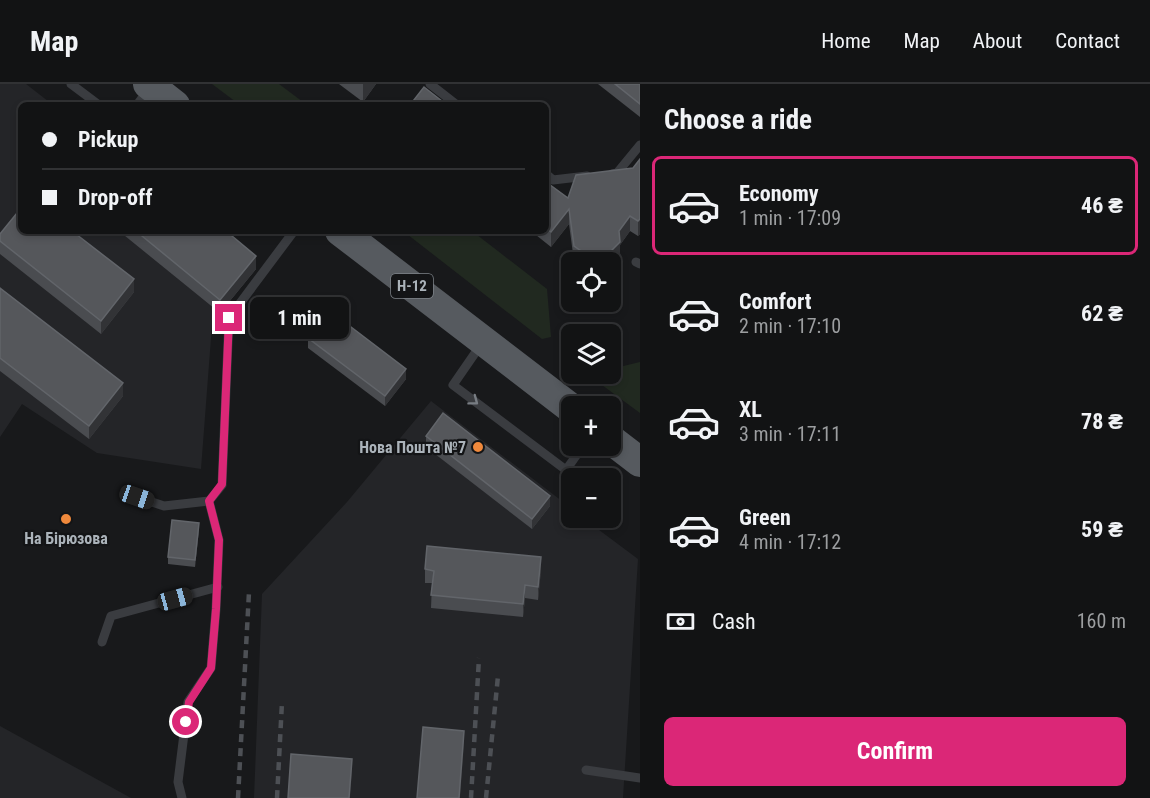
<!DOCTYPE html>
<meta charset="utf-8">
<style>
:root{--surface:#121314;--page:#1b1c1d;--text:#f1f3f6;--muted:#9c9ea0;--line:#313234;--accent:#db2777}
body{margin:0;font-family:"Roboto Condensed",sans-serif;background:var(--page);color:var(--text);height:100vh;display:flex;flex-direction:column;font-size:22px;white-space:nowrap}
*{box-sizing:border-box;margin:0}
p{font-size:20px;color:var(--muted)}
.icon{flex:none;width:33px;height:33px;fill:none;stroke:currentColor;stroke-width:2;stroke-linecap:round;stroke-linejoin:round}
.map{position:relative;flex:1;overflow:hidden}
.side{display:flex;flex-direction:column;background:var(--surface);width:510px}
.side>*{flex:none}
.banner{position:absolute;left:18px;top:18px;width:531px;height:132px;border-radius:9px;box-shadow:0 3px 9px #0003,0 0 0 2px var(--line);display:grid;align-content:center;height:132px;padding:0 24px;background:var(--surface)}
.tools{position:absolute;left:561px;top:168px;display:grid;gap:12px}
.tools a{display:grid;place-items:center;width:60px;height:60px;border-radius:9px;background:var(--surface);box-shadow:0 3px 9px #0003,0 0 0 2px var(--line);font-size:30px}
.end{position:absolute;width:27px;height:27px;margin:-14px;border:8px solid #db2777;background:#fff;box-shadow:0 0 0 3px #fff}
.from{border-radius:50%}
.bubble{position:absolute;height:42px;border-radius:9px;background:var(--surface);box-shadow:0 3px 9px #0003,0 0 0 2px var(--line);font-size:20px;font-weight:700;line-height:42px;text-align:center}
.car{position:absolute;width:18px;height:36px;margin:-18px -9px;border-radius:8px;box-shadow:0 0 4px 2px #0007;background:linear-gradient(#222 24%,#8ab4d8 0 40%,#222 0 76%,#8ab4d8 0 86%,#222 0)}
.banner b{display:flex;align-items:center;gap:21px;height:57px;font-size:22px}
.banner b+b{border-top:2px solid var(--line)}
.banner i{width:15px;height:15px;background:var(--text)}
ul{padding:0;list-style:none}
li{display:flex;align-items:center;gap:18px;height:99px;margin:0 12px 9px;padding:0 12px;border:3px solid transparent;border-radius:9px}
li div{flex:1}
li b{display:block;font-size:22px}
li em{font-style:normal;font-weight:700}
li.selected{border-color:var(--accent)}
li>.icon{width:54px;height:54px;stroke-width:1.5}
h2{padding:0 24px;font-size:27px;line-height:72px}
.pay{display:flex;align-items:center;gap:15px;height:66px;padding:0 24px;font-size:22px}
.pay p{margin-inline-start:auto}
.button{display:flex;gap:12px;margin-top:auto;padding:12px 24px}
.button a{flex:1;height:69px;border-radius:9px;background:var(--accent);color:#fff;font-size:24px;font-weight:700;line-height:69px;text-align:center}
header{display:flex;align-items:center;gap:36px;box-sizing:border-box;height:84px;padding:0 30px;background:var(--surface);border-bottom:2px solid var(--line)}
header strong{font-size:28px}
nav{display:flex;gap:33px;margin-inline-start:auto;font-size:21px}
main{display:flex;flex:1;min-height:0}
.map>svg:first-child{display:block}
.built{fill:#242528}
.green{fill:#212920}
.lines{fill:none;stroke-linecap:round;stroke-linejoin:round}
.lane{stroke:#3a3c40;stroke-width:9}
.primary{stroke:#565a5f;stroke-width:30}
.rail{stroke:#4d5055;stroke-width:4.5;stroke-dasharray:8 6;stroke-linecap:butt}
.wall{fill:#4a4c50}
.shaded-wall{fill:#323336}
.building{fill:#55575b;stroke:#62656a;stroke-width:1.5}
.oneway{stroke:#787d83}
.route{stroke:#db2777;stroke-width:8}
.poi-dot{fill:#ef893c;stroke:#131416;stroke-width:2}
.labels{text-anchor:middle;stroke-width:4.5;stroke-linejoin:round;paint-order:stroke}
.shield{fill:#131416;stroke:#7d8389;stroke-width:1.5}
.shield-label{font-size:15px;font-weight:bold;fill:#abb3ba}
.poi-label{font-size:16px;font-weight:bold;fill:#abb3ba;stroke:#131416;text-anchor:end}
</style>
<header>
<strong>Map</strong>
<nav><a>Home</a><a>Map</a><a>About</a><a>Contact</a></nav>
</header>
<main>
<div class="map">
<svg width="640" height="714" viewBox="0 0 640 714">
<rect width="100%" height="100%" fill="#18191b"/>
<!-- built -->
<g class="built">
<polygon points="0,0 26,0 53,21 21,21 21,147 216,147 256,178 213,228 201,385 97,369 22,320 0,353"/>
<polygon points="431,317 571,424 572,434 583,434 638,475 623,714 254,714 262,510 347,418"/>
<polygon points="0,642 131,714 0,714"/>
</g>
<!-- green -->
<g class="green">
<polygon points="212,0 279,0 307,21 240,21"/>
<polygon points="403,147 472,147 547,205 551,253 542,255"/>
<polygon points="640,278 640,329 602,301 607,290 610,290 611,285"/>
</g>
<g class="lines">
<!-- lane -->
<g class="lane">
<polyline points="71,0 99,21"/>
<polyline points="430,0 457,21"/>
<polyline points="137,21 148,6"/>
<polyline points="546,90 553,96 587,92"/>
<polyline points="612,90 617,89 640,61"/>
<polyline points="636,178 640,180"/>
<polyline points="482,259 453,301 566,386 583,362"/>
<polyline points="137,413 164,422 209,417 222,401 229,234 294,147"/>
<polyline points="102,558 111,532 218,503"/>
<polyline points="586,686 640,694"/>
<polyline points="182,714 178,698 188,618 211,584 216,525 219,456 209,417"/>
</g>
<!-- primary -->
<g class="primary">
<polyline points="148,0 175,21"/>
<polyline points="340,147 572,325"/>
<polyline points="610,355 640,378"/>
</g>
<!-- rail -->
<g class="rail">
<polyline points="238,714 249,508"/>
<polyline points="277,714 282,618"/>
<polyline points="471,714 479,574"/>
<polyline points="486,714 498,592"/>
</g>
</g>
<!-- wall -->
<g class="wall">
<polygon points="339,0 376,0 363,18"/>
<polygon points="598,0 640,0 640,33"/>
<polygon points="640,75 640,150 638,152 630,147 620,161 620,173 610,182 610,178 577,178 574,177 569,140 551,163 531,147 546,147 546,98 568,114 633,84"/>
<polygon points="119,147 226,147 256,185 220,229"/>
<polygon points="0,150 134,208 101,250 0,170"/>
<polygon points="0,204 123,312 89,355 0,287"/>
<polygon points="308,254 406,295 385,322 308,264"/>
<polygon points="426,352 550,422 532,445 426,363"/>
<polygon points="199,445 195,483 168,480 168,473"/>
<polygon points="425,485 541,486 538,516 525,514 523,533 431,524 432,499 425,499"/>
</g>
<!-- shaded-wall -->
<g class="shaded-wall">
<polygon points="363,0 376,0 363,18"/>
<polygon points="569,125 569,140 551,163 551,148"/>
<polygon points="630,132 630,147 620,161 620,173 610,182 610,178 607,178 607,171 619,147"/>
<polygon points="640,135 640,150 638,152 638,137"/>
<polygon points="256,172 256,185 220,229 220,216"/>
<polygon points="134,195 134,208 101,250 101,237"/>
<polygon points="406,285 406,295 385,322 385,312"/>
<polygon points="123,299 123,312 89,355 89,342"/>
<polygon points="550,412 550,422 532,445 532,435"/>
<polygon points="199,439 199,445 195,483 195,476"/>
<polygon points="541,473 541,486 538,516 538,503"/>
<polygon points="525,501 525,514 523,533 523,520"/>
<polygon points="464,647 464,660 460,714 459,714"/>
<polygon points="352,675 352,688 350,714 349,714"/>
</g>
<!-- building -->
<g class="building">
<polygon points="615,0 640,0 640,20"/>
<polygon points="424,3 447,21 410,21"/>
<polygon points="640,75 640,135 638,137 630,132 619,147 620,158 607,171 590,173 574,162 569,125 551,148 546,144 546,98 568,114 576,91 633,84"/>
<polygon points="21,124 21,147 72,147 134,195 101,237 0,157 0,150"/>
<polygon points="136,147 226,147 256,172 220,216"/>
<polygon points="0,204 123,299 89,342 0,274"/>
<polygon points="330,227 406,285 385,312 308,254"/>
<polygon points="443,329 550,412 532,435 426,352"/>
<polygon points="172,436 199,439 195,476 168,473"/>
<polygon points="427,462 541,473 538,503 525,501 523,520 431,511 434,487 425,485"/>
<polygon points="423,643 464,647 459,714 417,714"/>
<polygon points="291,670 352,675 349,714 288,714"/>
</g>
<!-- one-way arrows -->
<defs><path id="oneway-chevron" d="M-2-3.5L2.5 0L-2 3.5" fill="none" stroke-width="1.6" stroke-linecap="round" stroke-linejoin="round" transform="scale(1.5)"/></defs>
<use class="oneway" href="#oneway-chevron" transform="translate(474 317) rotate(37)"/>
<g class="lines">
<!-- route -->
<polyline class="route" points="186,638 189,618 211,584 216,525 219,456 209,417 222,400 229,234"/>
</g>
<!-- markers -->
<g class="poi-dot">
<circle cx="478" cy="363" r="6"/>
<circle cx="66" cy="435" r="6"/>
</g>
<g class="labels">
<!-- shield labels -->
<rect class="shield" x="391" y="190" width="42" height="24" rx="4.5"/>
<g class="shield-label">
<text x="412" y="207">Н-12</text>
</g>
<!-- poi labels -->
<g class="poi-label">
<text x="466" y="369">Нова Пошта №7</text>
<text x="66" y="460" text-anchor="middle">На Бірюзова</text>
</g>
</g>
</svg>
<div class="tools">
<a><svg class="icon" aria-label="locate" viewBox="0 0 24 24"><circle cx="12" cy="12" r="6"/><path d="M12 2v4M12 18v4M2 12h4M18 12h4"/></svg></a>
<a><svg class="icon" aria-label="layers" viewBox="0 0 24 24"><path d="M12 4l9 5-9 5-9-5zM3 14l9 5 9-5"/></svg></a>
<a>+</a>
<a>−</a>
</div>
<i class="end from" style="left:186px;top:638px"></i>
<i class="end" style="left:229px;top:234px"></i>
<div class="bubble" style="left:250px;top:213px;width:99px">1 min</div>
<i class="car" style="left:137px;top:413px;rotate:109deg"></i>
<i class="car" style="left:175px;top:515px;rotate:75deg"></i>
<div class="banner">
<b><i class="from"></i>Pickup</b>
<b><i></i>Drop-off</b>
</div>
</div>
<section class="side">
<h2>Choose a ride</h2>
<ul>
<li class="selected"><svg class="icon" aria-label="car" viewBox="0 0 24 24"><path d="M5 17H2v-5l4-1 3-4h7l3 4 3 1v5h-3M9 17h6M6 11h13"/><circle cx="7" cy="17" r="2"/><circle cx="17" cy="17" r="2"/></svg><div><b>Economy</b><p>1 min · 17:09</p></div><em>46 ₴</em></li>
<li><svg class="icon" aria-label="car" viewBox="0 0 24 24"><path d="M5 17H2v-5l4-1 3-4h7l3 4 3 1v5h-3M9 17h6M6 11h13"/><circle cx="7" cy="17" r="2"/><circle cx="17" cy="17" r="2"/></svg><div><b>Comfort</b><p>2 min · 17:10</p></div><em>62 ₴</em></li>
<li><svg class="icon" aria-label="car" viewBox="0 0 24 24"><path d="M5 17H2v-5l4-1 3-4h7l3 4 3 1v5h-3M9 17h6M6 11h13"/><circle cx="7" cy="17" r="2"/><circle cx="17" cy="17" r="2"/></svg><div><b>XL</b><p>3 min · 17:11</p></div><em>78 ₴</em></li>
<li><svg class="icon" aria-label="car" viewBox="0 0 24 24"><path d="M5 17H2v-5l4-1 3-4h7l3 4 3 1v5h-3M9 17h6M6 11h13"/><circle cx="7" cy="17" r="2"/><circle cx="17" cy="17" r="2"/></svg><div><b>Green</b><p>4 min · 17:12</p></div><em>59 ₴</em></li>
</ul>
<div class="pay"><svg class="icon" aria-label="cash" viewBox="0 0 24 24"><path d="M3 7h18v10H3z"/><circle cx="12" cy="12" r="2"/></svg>Cash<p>160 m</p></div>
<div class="button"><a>Confirm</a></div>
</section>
</main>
